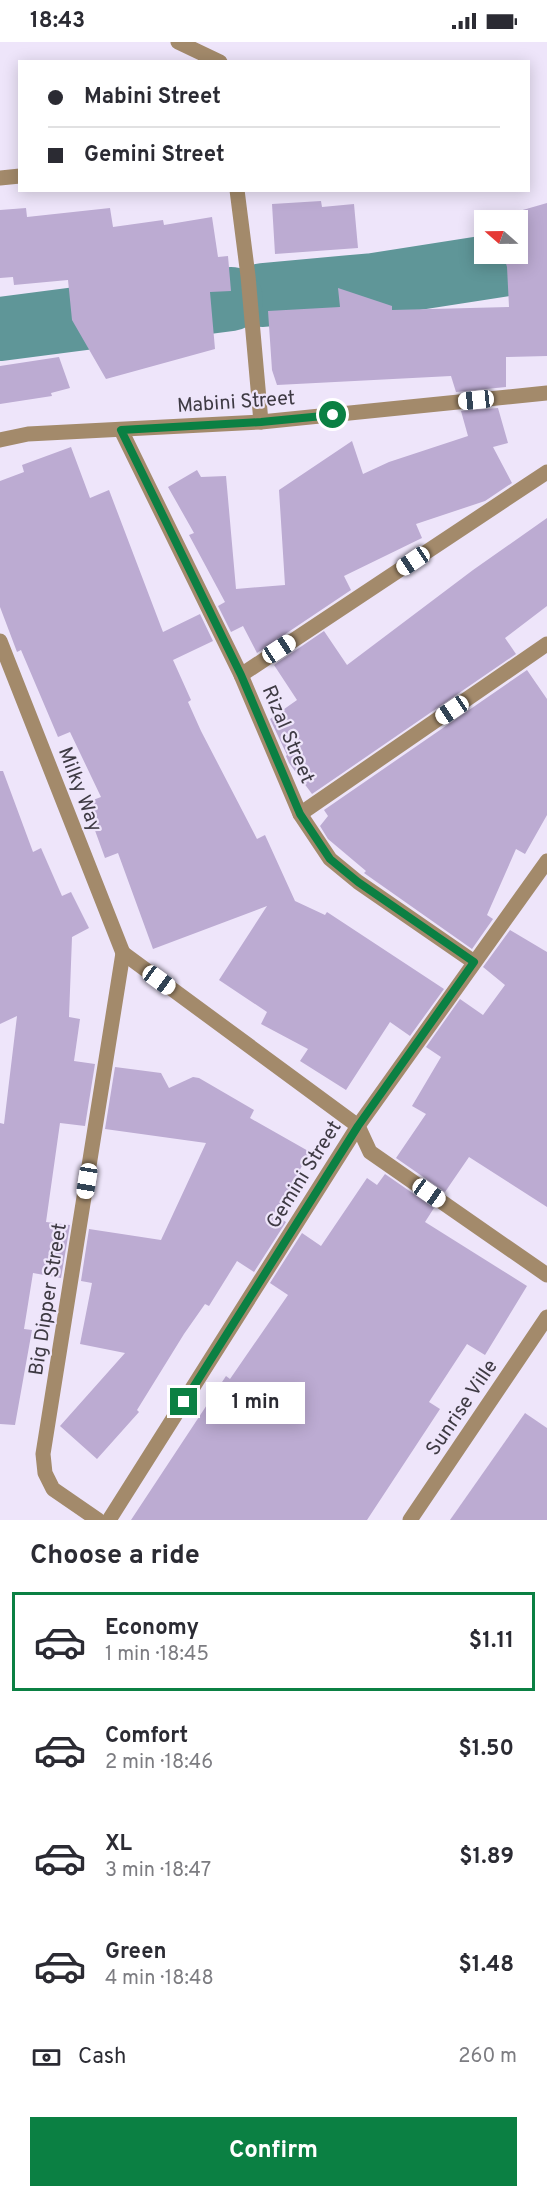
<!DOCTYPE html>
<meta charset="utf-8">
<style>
:root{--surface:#fff;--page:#f2f2f3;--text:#2b2b33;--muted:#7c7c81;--line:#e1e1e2;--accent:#0b8043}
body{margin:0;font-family:Overpass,sans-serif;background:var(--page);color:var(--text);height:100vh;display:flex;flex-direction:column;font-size:22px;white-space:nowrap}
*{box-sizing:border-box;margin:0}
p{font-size:20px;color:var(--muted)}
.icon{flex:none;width:33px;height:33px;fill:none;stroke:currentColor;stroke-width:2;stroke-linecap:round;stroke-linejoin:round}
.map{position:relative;height:1478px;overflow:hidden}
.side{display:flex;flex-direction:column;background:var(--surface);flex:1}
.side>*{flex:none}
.hud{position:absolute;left:18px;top:18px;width:512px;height:132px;border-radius:0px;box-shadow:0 3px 15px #0003;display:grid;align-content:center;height:132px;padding:0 30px;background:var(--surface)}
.needle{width:39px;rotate:290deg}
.tools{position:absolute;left:474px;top:168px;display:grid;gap:12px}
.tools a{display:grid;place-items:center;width:54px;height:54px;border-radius:0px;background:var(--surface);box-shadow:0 3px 15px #0003;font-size:30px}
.end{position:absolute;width:27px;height:27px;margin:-14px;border:8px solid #0b8043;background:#fff;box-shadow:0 0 0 3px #fff}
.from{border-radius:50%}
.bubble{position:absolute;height:42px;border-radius:0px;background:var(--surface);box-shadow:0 3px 15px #0003;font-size:20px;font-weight:700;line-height:42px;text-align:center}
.car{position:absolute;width:18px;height:36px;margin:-18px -9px;border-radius:8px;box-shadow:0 0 4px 2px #0007;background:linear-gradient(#fff 24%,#345 0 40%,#fff 0 76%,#345 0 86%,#fff 0)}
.hud b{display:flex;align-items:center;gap:21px;height:57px;font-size:22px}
.hud b+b{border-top:2px solid var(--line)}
.hud i{width:15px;height:15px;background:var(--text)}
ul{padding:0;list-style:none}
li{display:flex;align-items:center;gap:18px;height:99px;margin:0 12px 9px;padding:0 18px;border:3px solid transparent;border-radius:0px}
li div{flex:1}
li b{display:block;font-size:22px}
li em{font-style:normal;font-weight:700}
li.active{border-color:var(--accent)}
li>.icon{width:54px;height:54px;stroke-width:1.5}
h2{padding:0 30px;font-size:27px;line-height:72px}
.pay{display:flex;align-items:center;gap:15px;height:66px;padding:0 30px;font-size:22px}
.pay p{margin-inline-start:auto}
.primary-button{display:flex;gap:12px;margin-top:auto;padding:12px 30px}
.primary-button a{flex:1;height:69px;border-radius:0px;background:var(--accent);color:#fff;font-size:24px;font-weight:700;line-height:69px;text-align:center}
.status{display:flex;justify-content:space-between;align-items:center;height:42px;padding:0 30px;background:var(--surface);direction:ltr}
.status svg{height:16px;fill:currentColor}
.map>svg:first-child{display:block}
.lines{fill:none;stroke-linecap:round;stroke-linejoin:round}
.river{stroke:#5f9698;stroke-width:64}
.building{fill:#bcabd2}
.minor{stroke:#a38a6b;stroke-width:15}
.route{stroke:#0b8043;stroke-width:8}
.labels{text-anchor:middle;stroke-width:4.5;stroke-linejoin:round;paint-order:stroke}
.street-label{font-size:20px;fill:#3e3a43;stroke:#eee5fa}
</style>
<div class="status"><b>18:43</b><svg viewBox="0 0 49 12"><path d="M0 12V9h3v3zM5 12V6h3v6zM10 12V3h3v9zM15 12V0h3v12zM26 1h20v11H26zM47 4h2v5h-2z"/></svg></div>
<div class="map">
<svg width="547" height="1478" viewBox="0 0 547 1478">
<rect width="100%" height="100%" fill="#eee5fa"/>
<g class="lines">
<!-- river -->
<g class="river">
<polyline points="263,253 373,243 547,216"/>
<polyline points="0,287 231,257"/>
</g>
</g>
<!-- building -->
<g class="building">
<polygon points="321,159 322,165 354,162 358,206 275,212 272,162"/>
<polygon points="547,161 547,314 506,315 506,345 456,350 451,334 277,343 272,328 268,269 340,265 338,246 392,264 392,268 509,265 507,225 503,212 518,212 518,178 492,177"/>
<polygon points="26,166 27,175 110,166 113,185 163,178 164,183 212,175 218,215 228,214 231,249 210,250 215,307 106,337 72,278 68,238 14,243 13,235 0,236 0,168"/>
<polygon points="59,315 70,346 51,351 52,354 0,362 0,324"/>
<polygon points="498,366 508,401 493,405 512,441 485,459 416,482 422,496 344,534 351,548 257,611 243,584 231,590 218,564 225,560 189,493 194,491 168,445 197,428 201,435 226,434 236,547 285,543 279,448 352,399 363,432 389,420 468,394 461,369"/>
<polygon points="71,405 90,456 109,448 163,590 200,572 213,599 173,618 191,658 188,660 201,689 257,797 265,793 295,859 325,873 327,870 444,947 410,994 390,980 346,1048 300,1019 308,1007 261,982 267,970 219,938 267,864 153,907 118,811 105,816 85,761 101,755 70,690 58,695 21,608 17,610 0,565 0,439 24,430 22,423"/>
<polygon points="547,476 547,564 505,596 516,612 312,752 289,721 286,714 287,713 270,677 297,658 274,623 324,589 347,623 473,528"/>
<polygon points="527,628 547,657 547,773 525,812 516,807 487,873 493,877 472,907 364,831 366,829 328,797 320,784 328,774 324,768"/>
<polygon points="0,729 3,729 33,810 41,806 62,854 71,850 89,886 72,895 69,975 80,977 74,1019 95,1022 85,1084 60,1081 46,1180 70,1183 61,1236 33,1231 24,1287 32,1288 15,1383 0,1382 0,1081 4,1082 17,974 0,982"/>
<polygon points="510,888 547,910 547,1165 469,1115 445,1150 396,1116 426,1072 412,1064 441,1015 426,1005 460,957 483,973 505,943 483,925"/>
<polygon points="115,1025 161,1031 169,1046 193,1035 199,1036 254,1068 250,1076 310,1110 274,1173 286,1180 254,1230 237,1219 209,1264 205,1262 184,1292 137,1368 139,1370 97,1417 60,1384 125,1311 80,1302 92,1241 81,1239 89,1187 161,1198 206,1101 105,1087"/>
<polygon points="385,1132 434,1166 425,1180 527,1244 485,1313 467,1302 429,1360 440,1367 367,1478 131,1478 226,1334 230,1337 288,1253 270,1241 302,1191 321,1204 367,1136 377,1143"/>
<polygon points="525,1371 547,1386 547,1478 450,1478"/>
</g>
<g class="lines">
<!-- minor -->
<g class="minor">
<polyline points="178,0 220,20"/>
<polyline points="0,136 20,134"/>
<polyline points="237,148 248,234 261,380"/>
<polyline points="121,388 241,633 300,772 330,817 358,840 474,920"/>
<polyline points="0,398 28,392 261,380 547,351"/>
<polyline points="0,599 123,911"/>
<polyline points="241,633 547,430"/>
<polyline points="300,772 547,602"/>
<polyline points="123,911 358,1084 370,1110 547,1233"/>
<polyline points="98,1478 53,1447 45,1431 43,1412 123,911"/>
<polyline points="109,1478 358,1084 547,819"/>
<polyline points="410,1478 547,1275"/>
</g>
</g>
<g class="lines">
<!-- route -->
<polyline class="route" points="184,1360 358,1084 474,920 358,840 330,817 300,772 241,633 121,388 261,380 333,373"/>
</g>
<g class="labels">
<!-- street labels -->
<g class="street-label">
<text transform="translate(236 359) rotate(-4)" y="7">Mabini Street</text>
<text transform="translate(289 692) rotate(67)" y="7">Rizal Street</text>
<text transform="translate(81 747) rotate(69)" y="7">Milky Way</text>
<text transform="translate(303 1132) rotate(-58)" y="7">Gemini Street</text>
<text transform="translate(47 1257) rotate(-81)" y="7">Big Dipper Street</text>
<text transform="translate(461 1365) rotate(-56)" y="7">Sunrise Ville</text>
</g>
</g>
</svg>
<div class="tools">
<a><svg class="needle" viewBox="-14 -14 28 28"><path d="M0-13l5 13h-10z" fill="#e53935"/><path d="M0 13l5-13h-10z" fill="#7c7c81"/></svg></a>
</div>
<i class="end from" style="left:333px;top:373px"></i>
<i class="end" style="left:184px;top:1360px"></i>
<div class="bubble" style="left:206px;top:1340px;width:99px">1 min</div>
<i class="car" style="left:476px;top:358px;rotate:264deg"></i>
<i class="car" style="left:413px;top:519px;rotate:236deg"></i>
<i class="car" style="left:279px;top:607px;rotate:57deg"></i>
<i class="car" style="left:452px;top:668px;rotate:236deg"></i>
<i class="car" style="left:159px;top:938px;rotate:126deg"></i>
<i class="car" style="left:87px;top:1139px;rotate:189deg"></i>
<i class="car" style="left:429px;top:1151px;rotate:125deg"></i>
<div class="hud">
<b><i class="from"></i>Mabini Street</b>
<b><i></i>Gemini Street</b>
</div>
</div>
<section class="side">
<h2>Choose a ride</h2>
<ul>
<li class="active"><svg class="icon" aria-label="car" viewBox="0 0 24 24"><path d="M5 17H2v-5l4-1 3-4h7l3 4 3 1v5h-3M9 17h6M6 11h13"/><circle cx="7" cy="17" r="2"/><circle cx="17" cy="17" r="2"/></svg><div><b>Economy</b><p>1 min · 18:45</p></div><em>$1.11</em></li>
<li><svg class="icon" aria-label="car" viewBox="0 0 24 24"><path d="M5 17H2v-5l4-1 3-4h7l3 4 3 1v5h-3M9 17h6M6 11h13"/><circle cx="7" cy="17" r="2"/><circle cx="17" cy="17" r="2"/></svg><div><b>Comfort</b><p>2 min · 18:46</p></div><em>$1.50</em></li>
<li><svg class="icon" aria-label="car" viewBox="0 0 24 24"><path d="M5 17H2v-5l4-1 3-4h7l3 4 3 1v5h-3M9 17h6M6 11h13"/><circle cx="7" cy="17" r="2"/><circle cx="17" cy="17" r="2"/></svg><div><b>XL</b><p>3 min · 18:47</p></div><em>$1.89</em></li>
<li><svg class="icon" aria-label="car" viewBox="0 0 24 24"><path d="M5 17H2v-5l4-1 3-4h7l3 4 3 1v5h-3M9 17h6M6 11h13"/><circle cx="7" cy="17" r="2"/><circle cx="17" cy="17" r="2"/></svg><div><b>Green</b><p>4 min · 18:48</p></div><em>$1.48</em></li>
</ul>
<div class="pay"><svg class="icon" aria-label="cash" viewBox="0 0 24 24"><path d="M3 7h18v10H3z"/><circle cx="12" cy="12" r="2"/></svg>Cash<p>260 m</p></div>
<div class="primary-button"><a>Confirm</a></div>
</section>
